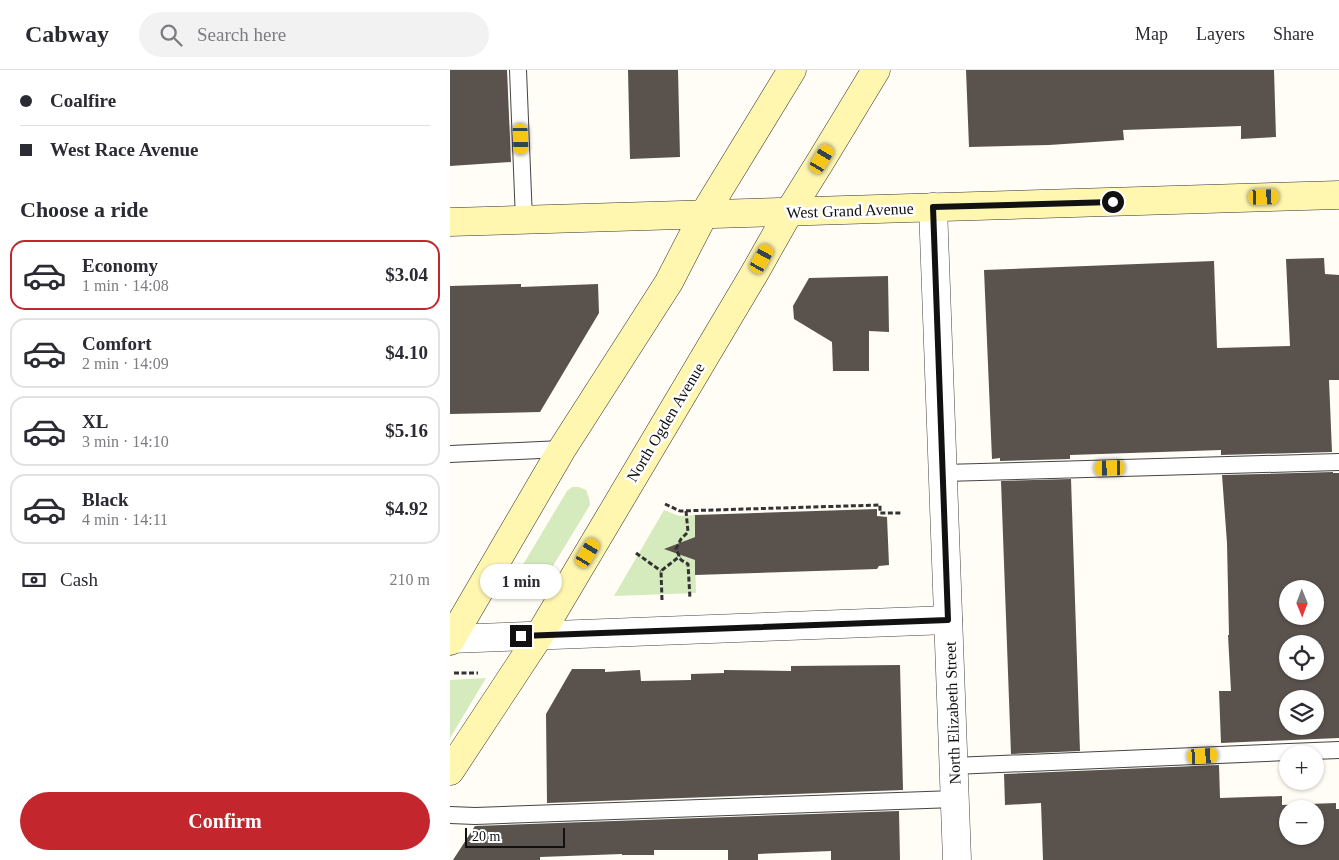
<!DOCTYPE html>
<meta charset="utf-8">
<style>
:root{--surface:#fff;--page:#f2f2f3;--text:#2b2b33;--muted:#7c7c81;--line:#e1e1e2;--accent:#c4262e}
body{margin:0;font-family:Georgia,serif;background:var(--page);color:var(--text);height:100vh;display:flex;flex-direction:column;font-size:19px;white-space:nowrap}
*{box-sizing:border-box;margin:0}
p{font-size:16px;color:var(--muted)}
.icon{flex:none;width:28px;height:28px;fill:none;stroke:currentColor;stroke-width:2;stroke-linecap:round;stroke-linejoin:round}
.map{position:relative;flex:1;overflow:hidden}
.sheet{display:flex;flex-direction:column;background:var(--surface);width:450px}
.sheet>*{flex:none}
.banner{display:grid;align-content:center;height:110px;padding:0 20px;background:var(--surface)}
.needle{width:32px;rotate:179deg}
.buttons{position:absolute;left:829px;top:510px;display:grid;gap:10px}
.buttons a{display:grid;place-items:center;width:45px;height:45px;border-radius:50%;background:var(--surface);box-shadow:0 1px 4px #0004;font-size:25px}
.scale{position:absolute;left:15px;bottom:12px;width:100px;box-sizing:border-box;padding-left:5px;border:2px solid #111;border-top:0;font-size:14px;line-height:18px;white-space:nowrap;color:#111;-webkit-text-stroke:4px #fff;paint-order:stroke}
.end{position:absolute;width:22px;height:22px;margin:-11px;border:6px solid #111;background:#fff;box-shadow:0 0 0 2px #fff}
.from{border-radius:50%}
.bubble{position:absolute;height:35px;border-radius:18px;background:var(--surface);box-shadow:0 1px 4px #0004;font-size:16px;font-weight:600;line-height:35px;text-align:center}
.car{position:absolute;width:15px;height:30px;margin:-15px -8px;border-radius:6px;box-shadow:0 0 4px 1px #0007;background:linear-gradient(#f5c518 24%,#345 0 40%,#f5c518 0 76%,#345 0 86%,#f5c518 0)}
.banner b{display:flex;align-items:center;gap:18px;height:48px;font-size:19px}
.banner b+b{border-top:1px solid var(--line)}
.banner i{width:12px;height:12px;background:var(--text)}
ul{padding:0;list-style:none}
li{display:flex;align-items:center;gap:15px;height:70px;margin:0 10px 8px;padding:0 10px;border:2px solid var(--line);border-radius:15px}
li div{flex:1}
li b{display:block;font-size:19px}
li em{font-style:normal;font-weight:600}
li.active{border-color:var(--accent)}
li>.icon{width:45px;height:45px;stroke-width:1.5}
h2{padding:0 20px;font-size:22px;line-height:60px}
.pay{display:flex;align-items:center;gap:12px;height:55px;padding:0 20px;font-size:19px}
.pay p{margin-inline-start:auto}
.button{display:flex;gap:10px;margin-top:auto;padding:10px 20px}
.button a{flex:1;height:58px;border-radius:30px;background:var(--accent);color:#fff;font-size:20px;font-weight:600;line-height:58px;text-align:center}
header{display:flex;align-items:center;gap:30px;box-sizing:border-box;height:70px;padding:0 25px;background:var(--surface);border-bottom:1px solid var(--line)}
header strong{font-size:24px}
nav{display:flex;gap:28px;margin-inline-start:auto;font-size:18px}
.search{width:350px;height:45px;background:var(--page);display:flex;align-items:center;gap:12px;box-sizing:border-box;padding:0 18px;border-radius:28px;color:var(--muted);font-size:19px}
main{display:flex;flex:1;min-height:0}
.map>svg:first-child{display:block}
.green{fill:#d5ebbd}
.building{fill:#5a524d;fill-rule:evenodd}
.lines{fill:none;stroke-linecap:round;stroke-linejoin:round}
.lane-casing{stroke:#444;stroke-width:18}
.street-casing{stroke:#444;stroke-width:29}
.secondary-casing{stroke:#333;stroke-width:29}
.path{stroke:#333;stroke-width:3;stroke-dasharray:5 2.5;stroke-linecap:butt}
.lane{stroke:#fff;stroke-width:16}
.street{stroke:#fff;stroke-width:28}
.secondary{stroke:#fff6b0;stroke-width:28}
.route{stroke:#111;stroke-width:6}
.labels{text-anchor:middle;stroke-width:5;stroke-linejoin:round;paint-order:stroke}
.street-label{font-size:16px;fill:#111;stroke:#fff}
</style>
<header>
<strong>Cabway</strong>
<div class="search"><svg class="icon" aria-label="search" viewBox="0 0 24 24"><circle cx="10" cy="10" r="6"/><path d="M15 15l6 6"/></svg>Search here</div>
<nav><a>Map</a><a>Layers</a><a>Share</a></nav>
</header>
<main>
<section class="sheet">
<div class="banner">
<b><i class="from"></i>Coalfire</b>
<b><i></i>West Race Avenue</b>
</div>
<h2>Choose a ride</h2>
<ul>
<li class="active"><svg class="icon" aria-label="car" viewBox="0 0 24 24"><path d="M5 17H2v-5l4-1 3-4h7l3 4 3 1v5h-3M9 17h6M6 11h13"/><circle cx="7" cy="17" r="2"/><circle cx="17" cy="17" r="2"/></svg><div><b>Economy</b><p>1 min · 14:08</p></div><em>$3.04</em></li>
<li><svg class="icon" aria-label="car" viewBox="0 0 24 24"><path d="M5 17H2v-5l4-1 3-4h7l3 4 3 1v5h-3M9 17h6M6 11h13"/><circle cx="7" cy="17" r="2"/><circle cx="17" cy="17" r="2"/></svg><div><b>Comfort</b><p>2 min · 14:09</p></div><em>$4.10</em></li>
<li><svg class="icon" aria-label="car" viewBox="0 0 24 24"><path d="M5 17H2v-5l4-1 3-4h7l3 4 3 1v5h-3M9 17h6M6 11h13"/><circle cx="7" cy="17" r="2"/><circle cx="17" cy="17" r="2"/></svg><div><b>XL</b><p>3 min · 14:10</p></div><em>$5.16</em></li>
<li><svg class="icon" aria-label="car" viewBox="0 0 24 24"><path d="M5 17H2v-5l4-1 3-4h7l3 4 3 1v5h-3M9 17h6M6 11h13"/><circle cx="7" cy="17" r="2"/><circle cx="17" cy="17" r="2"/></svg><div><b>Black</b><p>4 min · 14:11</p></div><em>$4.92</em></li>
</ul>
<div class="pay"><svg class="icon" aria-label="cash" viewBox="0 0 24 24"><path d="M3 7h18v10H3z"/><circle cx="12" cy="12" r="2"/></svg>Cash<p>210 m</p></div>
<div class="button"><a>Confirm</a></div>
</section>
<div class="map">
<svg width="889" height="790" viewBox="0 0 889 790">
<rect width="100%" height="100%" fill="#fffdf5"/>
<!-- green -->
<g class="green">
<polygon points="122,417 129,417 136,420 139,428 140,435 84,527 53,528 117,421"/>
<polygon points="214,440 229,446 245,445 245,467 236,470 232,479 235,487 245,490 246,523 164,526"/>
<polygon points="36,608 0,668 0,610"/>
</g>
<!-- building -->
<g class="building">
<polygon points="0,0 57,0 61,92 0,96"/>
<polygon points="178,0 228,0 230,87 180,89"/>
<polygon points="516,0 824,0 826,67 791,69 791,56 673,60 674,70 599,75 519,77"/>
<polygon points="874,188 875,204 889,205 889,310 879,310 882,382 771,385 771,380 620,385 620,389 550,391 550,388 542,389 534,200 764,191 767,278 840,276 836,189"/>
<polygon points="438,206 439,262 419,261 419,301 383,301 382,272 344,249 343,236 359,208"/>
<polygon points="71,214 71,217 148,214 149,243 90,342 0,344 0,216"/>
<path d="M883 402V403H889V668L771 673 769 621H781L778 565H779L777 473 772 405ZM838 519H865V546H838ZM838 574H865V601H838ZM838 629H865V656H838Z"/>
<polygon points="621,409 630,681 561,684 551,411"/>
<polygon points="427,439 427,446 437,447 439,495 429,496 427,499 245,505 245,490 214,479 245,467 245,445"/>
<polygon points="450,595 453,720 97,733 96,644 122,599 155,599 155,602 190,600 191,611 241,610 241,604 274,603 274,600 341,601 341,596"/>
<path d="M769 695 770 728 832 726V735L886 733V739H889V790H593L591 733 555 735 554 704ZM838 739H865V766H838Z"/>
<polygon points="449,741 450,790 381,790 381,781 308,784 308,790 278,790 278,780 204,780 204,785 172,785 172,784 90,787 90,790 3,790 25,756"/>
</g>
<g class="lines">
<defs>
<g id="lane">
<polyline points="68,0 74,150"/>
<polyline points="0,384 112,379"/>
<polyline points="493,403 889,392"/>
<polyline points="503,696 889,680"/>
<polyline points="0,745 25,746 505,729"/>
</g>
<g id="street">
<polyline points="483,137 507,790"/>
<polyline points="0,569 498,550"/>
</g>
<g id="secondary">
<polyline points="0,152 889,125"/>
<polyline points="0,571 112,379 219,212 254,144 342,0"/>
<polyline points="0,701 89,566 304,204 339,142 372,89 426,0"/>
</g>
</defs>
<!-- lane casing -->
<use href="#lane" class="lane-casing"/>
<!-- street casing -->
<use href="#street" class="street-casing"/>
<!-- secondary casing -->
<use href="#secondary" class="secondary-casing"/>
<!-- path -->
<g class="path">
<polyline points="215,434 230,441 430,435 430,443 452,443"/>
<polyline points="236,441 238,462 231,469 226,479 231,490 238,494 240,529"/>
<polyline points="186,483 211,501"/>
<polyline points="212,530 211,501 230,486"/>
<polyline points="4,603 28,603"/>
</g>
<!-- lane -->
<use href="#lane" class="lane"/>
<!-- street -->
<use href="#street" class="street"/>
<!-- secondary -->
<use href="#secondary" class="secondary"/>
</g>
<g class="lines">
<!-- route -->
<polyline class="route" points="71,566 498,550 483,137 663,132"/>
</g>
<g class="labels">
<!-- street labels -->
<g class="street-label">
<text transform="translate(400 140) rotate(-2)" y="6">West Grand Avenue</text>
<text transform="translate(215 352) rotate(-59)" y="6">North Ogden Avenue</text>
<text transform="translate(502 643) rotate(-92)" y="6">North Elizabeth Street</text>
</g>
</g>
</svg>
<div class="buttons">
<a><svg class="needle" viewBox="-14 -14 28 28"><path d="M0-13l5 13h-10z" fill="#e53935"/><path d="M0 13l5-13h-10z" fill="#7c7c81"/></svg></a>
<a><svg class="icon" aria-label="locate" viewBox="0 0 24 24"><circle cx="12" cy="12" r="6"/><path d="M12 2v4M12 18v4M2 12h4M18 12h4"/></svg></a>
<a><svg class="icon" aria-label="layers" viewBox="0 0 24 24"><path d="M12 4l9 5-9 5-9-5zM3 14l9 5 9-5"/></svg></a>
<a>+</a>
<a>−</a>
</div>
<div class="scale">20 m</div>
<i class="end from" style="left:663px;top:132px"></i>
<i class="end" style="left:71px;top:566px"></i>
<div class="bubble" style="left:30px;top:494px;width:82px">1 min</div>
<i class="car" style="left:71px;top:69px;rotate:178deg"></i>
<i class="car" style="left:372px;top:89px;rotate:31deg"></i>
<i class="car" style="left:814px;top:127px;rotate:88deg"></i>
<i class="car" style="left:312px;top:189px;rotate:29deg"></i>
<i class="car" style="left:660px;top:398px;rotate:269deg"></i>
<i class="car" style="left:138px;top:483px;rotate:31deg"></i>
<i class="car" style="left:753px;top:686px;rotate:87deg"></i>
</div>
</main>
